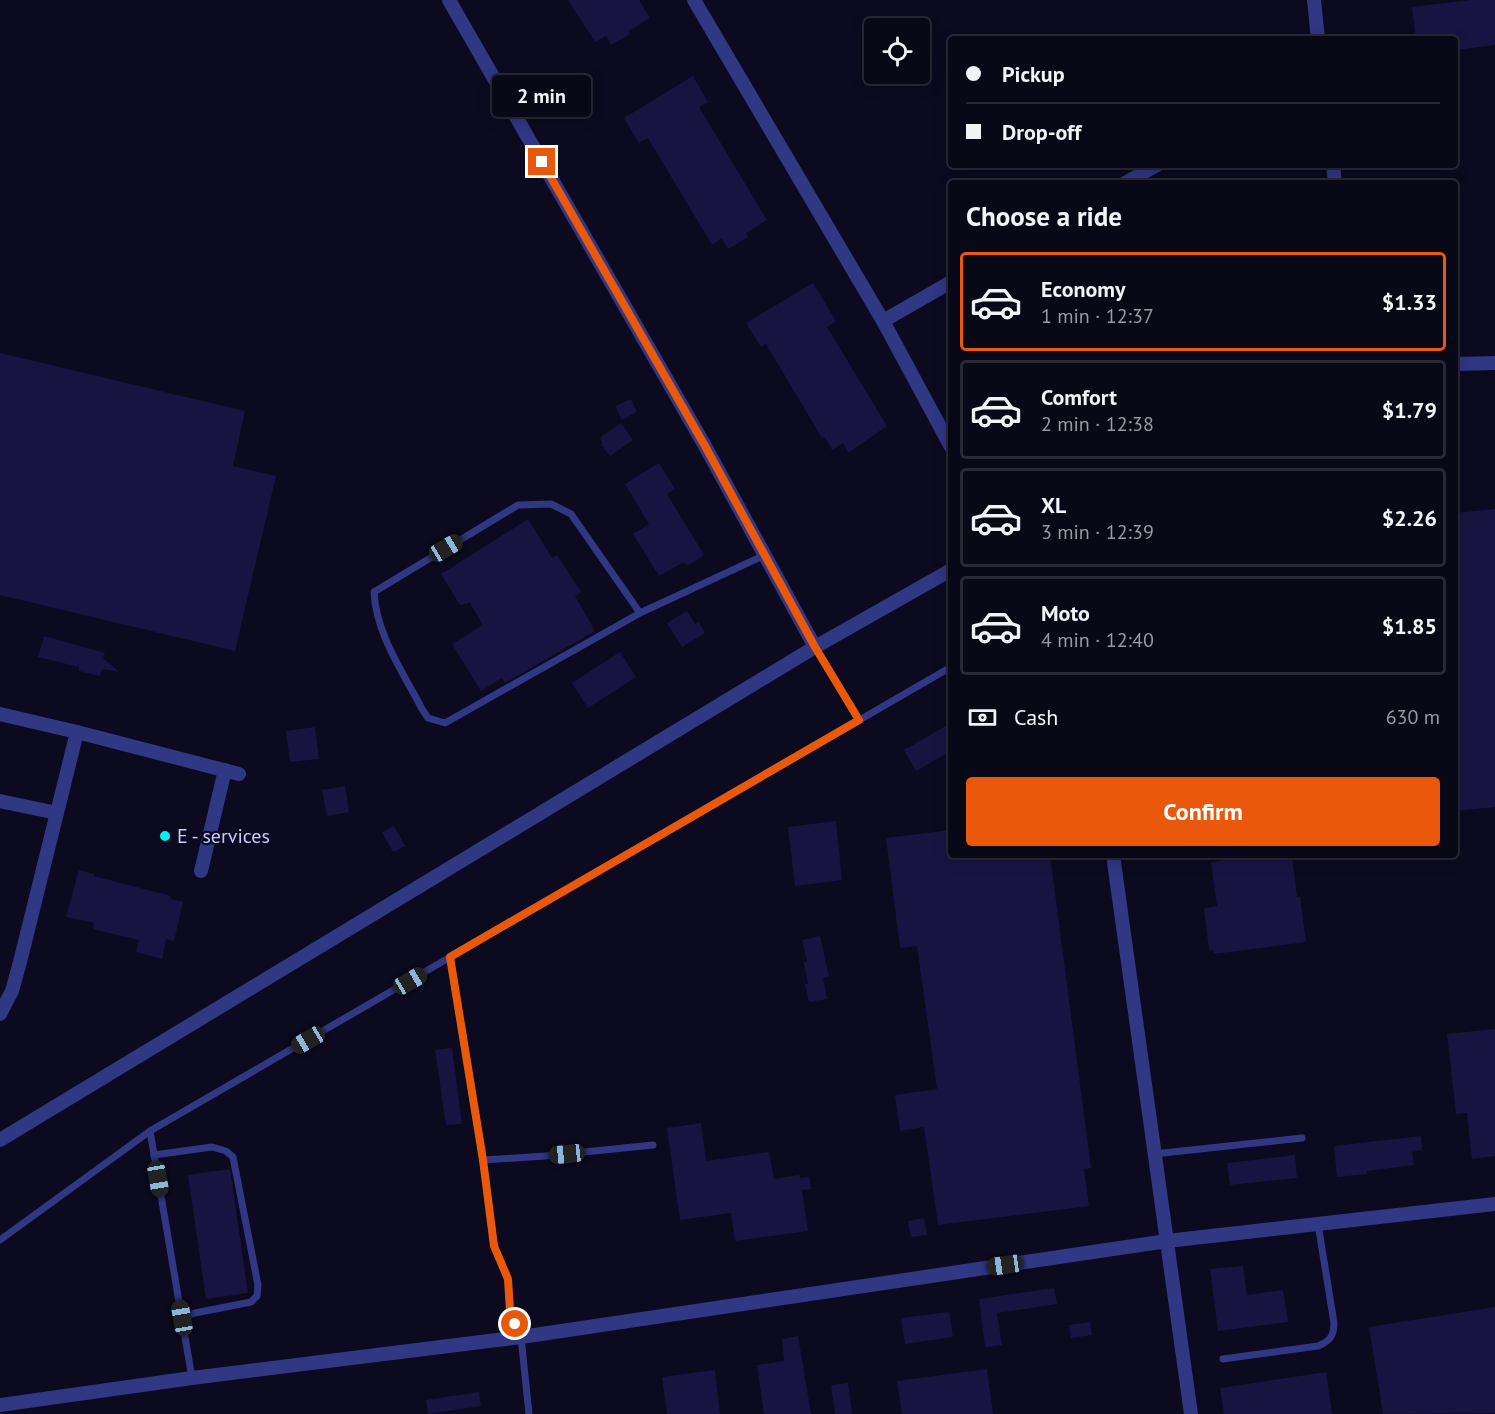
<!DOCTYPE html>
<meta charset="utf-8">
<style>
:root{--surface:#080817;--page:#161624;--text:#f1f3f6;--muted:#989aa1;--line:#292936;--accent:#ea580c}
body{margin:0;font-family:"PT Sans",sans-serif;background:var(--page);color:var(--text);height:100vh;display:flex;flex-direction:column;font-size:22px;white-space:nowrap}
*{box-sizing:border-box;margin:0}
p{font-size:20px;color:var(--muted)}
.icon{flex:none;width:33px;height:33px;fill:none;stroke:currentColor;stroke-width:2;stroke-linecap:round;stroke-linejoin:round}
.map{position:relative;flex:1;overflow:hidden}
.panel{position:absolute;left:948px;top:180px;width:510px;height:678px;display:flex;flex-direction:column;background:var(--surface);border-radius:6px;box-shadow:0 3px 15px #0003,0 0 0 2px var(--line)}
.panel>*{flex:none}
.banner{position:absolute;left:948px;top:36px;width:510px;height:132px;border-radius:6px;box-shadow:0 3px 15px #0003,0 0 0 2px var(--line);display:grid;align-content:center;height:132px;padding:0 18px;background:var(--surface)}
.controls{position:absolute;left:864px;top:18px;display:grid;gap:12px}
.controls a{display:grid;place-items:center;width:66px;height:66px;border-radius:6px;background:var(--surface);box-shadow:0 3px 15px #0003,0 0 0 2px var(--line);font-size:30px}
.end{position:absolute;width:27px;height:27px;margin:-14px;border:8px solid #ea580c;background:#fff;box-shadow:0 0 0 3px #fff}
.from{border-radius:50%}
.bubble{position:absolute;height:42px;border-radius:6px;background:var(--surface);box-shadow:0 3px 15px #0003,0 0 0 2px var(--line);font-size:20px;font-weight:700;line-height:42px;text-align:center}
.car{position:absolute;width:18px;height:36px;margin:-18px -9px;border-radius:8px;box-shadow:0 0 4px 2px #0007;background:linear-gradient(#222 24%,#8ab4d8 0 40%,#222 0 76%,#8ab4d8 0 86%,#222 0)}
.banner b{display:flex;align-items:center;gap:21px;height:57px;font-size:22px}
.banner b+b{border-top:2px solid var(--line)}
.banner i{width:15px;height:15px;background:var(--text)}
ul{padding:0;list-style:none}
li{display:flex;align-items:center;gap:18px;height:99px;margin:0 12px 9px;padding:0 6px;border:3px solid var(--line);border-radius:6px}
li div{flex:1}
li b{display:block;font-size:22px}
li em{font-style:normal;font-weight:700}
li.active{border-color:var(--accent)}
li>.icon{width:54px;height:54px;stroke-width:1.5}
h2{padding:0 18px;font-size:27px;line-height:72px}
.pay{display:flex;align-items:center;gap:15px;height:66px;padding:0 18px;font-size:22px}
.pay p{margin-inline-start:auto}
.action{display:flex;gap:12px;margin-top:auto;padding:12px 18px}
.action a{flex:1;height:69px;border-radius:6px;background:var(--accent);color:#fff;font-size:24px;font-weight:700;line-height:69px;text-align:center}
.map>svg:first-child{display:block}
.building{fill:#181442}
.lines{fill:none;stroke-linecap:round;stroke-linejoin:round}
.service{stroke:#303783;stroke-width:7}
.minor{stroke:#303783;stroke-width:14}
.route{stroke:#ea580c;stroke-width:8}
.poi-dot{fill:#00f3ef;stroke:#0b0a1f;stroke-width:2}
.labels{text-anchor:middle;stroke-width:4.5;stroke-linejoin:round;paint-order:stroke}
.poi-label{font-size:20px;fill:#c8c8ff;stroke:#0b0a1f;text-anchor:start}
</style>
<div class="map">
<svg width="1495" height="1414" viewBox="0 0 1495 1414">
<rect width="100%" height="100%" fill="#0b0a1f"/>
<!-- building -->
<g class="building">
<polygon points="568,0 639,0 650,18 628,31 630,34 611,45 606,36 595,42"/>
<polygon points="1470,0 1495,0 1495,45 1455,50 1455,39 1416,39 1412,7"/>
<polygon points="693,76 708,102 699,107 767,220 746,233 748,237 728,249 722,238 712,245 648,138 639,143 624,118"/>
<polygon points="813,283 836,321 827,327 887,426 848,453 843,443 832,450 825,437 822,438 766,344 761,347 746,323"/>
<polygon points="0,353 245,411 233,466 276,476 235,651 0,595"/>
<polygon points="631,399 637,412 622,420 615,406"/>
<polygon points="621,423 633,440 610,456 601,444 603,443 600,438"/>
<polygon points="659,463 675,489 667,494 704,555 687,566 684,562 659,576 633,534 649,524 625,484"/>
<polygon points="1495,509 1495,807 1455,811 1455,513"/>
<polygon points="528,519 552,558 557,555 581,592 575,596 595,631 505,683 502,678 481,691 452,644 483,625 470,603 460,605 441,574"/>
<polygon points="687,611 695,624 699,622 705,633 682,647 667,623"/>
<polygon points="44,636 105,653 103,658 119,672 102,669 100,676 79,671 79,667 38,657"/>
<polygon points="620,652 636,677 588,708 572,683"/>
<polygon points="951,723 951,751 916,771 904,750"/>
<polygon points="315,727 319,759 290,762 286,731"/>
<polygon points="345,786 349,812 327,816 322,790"/>
<polygon points="836,821 842,880 795,886 788,827"/>
<polygon points="394,826 405,846 393,852 382,832"/>
<polygon points="951,830 951,855 1050,855 1091,1168 1084,1169 1089,1206 938,1225 924,1127 900,1131 895,1095 937,1089 917,946 900,948 886,838"/>
<polygon points="1262,855 1292,855 1297,897 1300,897 1306,942 1214,954 1214,950 1209,950 1204,908 1217,906 1211,862"/>
<polygon points="79,870 94,874 94,876 171,896 170,899 183,902 174,941 166,939 162,959 136,952 139,940 93,929 94,923 66,917"/>
<polygon points="820,936 829,977 823,978 827,999 809,1002 805,984 808,984 804,962 807,961 802,940"/>
<polygon points="1495,1029 1495,1156 1472,1159 1467,1113 1456,1114 1447,1034"/>
<polygon points="452,1048 462,1124 446,1125 435,1050"/>
<polygon points="701,1123 706,1161 769,1152 774,1179 799,1175 800,1178 809,1177 811,1189 802,1190 808,1231 735,1241 731,1213 680,1220 667,1128"/>
<polygon points="1421,1136 1422,1150 1412,1152 1414,1165 1367,1171 1367,1174 1337,1177 1334,1146"/>
<polygon points="1295,1155 1297,1178 1230,1185 1227,1163"/>
<polygon points="230,1169 248,1293 206,1299 188,1175"/>
<polygon points="924,1218 927,1235 911,1237 908,1221"/>
<polygon points="1243,1266 1247,1295 1283,1290 1288,1322 1218,1331 1210,1269"/>
<polygon points="1054,1288 1057,1304 997,1313 1002,1345 985,1347 979,1299"/>
<polygon points="1495,1307 1495,1413 1383,1414 1369,1327"/>
<polygon points="949,1312 953,1337 905,1344 901,1318"/>
<polygon points="1090,1322 1092,1335 1071,1338 1069,1325"/>
<polygon points="798,1336 811,1414 764,1414 757,1365 784,1361 782,1339"/>
<polygon points="987,1369 993,1414 902,1414 897,1381"/>
<polygon points="715,1370 720,1414 667,1414 662,1377"/>
<polygon points="1326,1372 1332,1414 1224,1414 1220,1388"/>
<polygon points="848,1383 852,1414 835,1414 831,1385"/>
<polygon points="479,1392 481,1406 428,1414 426,1400"/>
</g>
<g class="lines">
<!-- service -->
<g class="service">
<path d="M640 613 571 514 551 504 518 505 374 592C376 634 403 672 422 709L428 718 445 723 640 613 765 555"/>
<polyline points="815,647 859,720"/>
<polyline points="450,957 483,1160 494,1246 508,1279 510,1311 521,1337 529,1414"/>
<polyline points="150,1131 192,1378"/>
<polyline points="1154,1154 1302,1138"/>
<polyline points="154,1155 212,1147 226,1151 233,1157 258,1285 257,1296 251,1302 195,1313 182,1318"/>
<polyline points="483,1160 545,1156 653,1145"/>
<polyline points="0,1240 150,1131 951,667"/>
<path d="M1223 1359 1318 1346C1330 1341 1334 1336 1334 1323L1318 1224"/>
</g>
<!-- minor -->
<g class="minor">
<polyline points="449,0 705,446 815,647"/>
<polyline points="694,0 883,321 951,447"/>
<polyline points="1314,0 1318,39"/>
<polyline points="1333,165 1335,183"/>
<polyline points="1125,183 1157,165"/>
<polyline points="883,321 951,282"/>
<polyline points="1455,364 1495,363"/>
<polyline points="0,714 77,732 239,774"/>
<polyline points="0,801 57,813"/>
<polyline points="1113,855 1191,1414"/>
<polyline points="201,871 225,770"/>
<polyline points="0,1014 12,991 20,962 77,732"/>
<polyline points="0,1140 815,647 951,570"/>
<polyline points="0,1405 192,1378 521,1337 1167,1241 1495,1204"/>
</g>
</g>
<g class="lines">
<!-- route -->
<polyline class="route" points="515,1324 510,1311 508,1279 494,1246 483,1160 450,957 859,720 815,647 705,446 542,162"/>
</g>
<!-- markers -->
<circle class="poi-dot" cx="165" cy="836" r="6"/>
<g class="labels">
<!-- poi labels -->
<g class="poi-label">
<text x="177" y="843">E - services</text>
</g>
</g>
</svg>
<div class="controls">
<a><svg class="icon" aria-label="locate" viewBox="0 0 24 24"><circle cx="12" cy="12" r="6"/><path d="M12 2v4M12 18v4M2 12h4M18 12h4"/></svg></a>
</div>
<i class="end from" style="left:515px;top:1324px"></i>
<i class="end" style="left:542px;top:162px"></i>
<div class="bubble" style="left:492px;top:75px;width:99px">2 min</div>
<i class="car" style="left:446px;top:548px;rotate:59deg"></i>
<i class="car" style="left:410px;top:981px;rotate:60deg"></i>
<i class="car" style="left:308px;top:1040px;rotate:240deg"></i>
<i class="car" style="left:567px;top:1154px;rotate:264deg"></i>
<i class="car" style="left:158px;top:1179px;rotate:170deg"></i>
<i class="car" style="left:1005px;top:1265px;rotate:262deg"></i>
<i class="car" style="left:182px;top:1318px;rotate:350deg"></i>
<div class="banner">
<b><i class="from"></i>Pickup</b>
<b><i></i>Drop-off</b>
</div>
<section class="panel">
<h2>Choose a ride</h2>
<ul>
<li class="active"><svg class="icon" aria-label="car" viewBox="0 0 24 24"><path d="M5 17H2v-5l4-1 3-4h7l3 4 3 1v5h-3M9 17h6M6 11h13"/><circle cx="7" cy="17" r="2"/><circle cx="17" cy="17" r="2"/></svg><div><b>Economy</b><p>1 min · 12:37</p></div><em>$1.33</em></li>
<li><svg class="icon" aria-label="car" viewBox="0 0 24 24"><path d="M5 17H2v-5l4-1 3-4h7l3 4 3 1v5h-3M9 17h6M6 11h13"/><circle cx="7" cy="17" r="2"/><circle cx="17" cy="17" r="2"/></svg><div><b>Comfort</b><p>2 min · 12:38</p></div><em>$1.79</em></li>
<li><svg class="icon" aria-label="car" viewBox="0 0 24 24"><path d="M5 17H2v-5l4-1 3-4h7l3 4 3 1v5h-3M9 17h6M6 11h13"/><circle cx="7" cy="17" r="2"/><circle cx="17" cy="17" r="2"/></svg><div><b>XL</b><p>3 min · 12:39</p></div><em>$2.26</em></li>
<li><svg class="icon" aria-label="car" viewBox="0 0 24 24"><path d="M5 17H2v-5l4-1 3-4h7l3 4 3 1v5h-3M9 17h6M6 11h13"/><circle cx="7" cy="17" r="2"/><circle cx="17" cy="17" r="2"/></svg><div><b>Moto</b><p>4 min · 12:40</p></div><em>$1.85</em></li>
</ul>
<div class="pay"><svg class="icon" aria-label="cash" viewBox="0 0 24 24"><path d="M3 7h18v10H3z"/><circle cx="12" cy="12" r="2"/></svg>Cash<p>630 m</p></div>
<div class="action"><a>Confirm</a></div>
</section>
</div>
